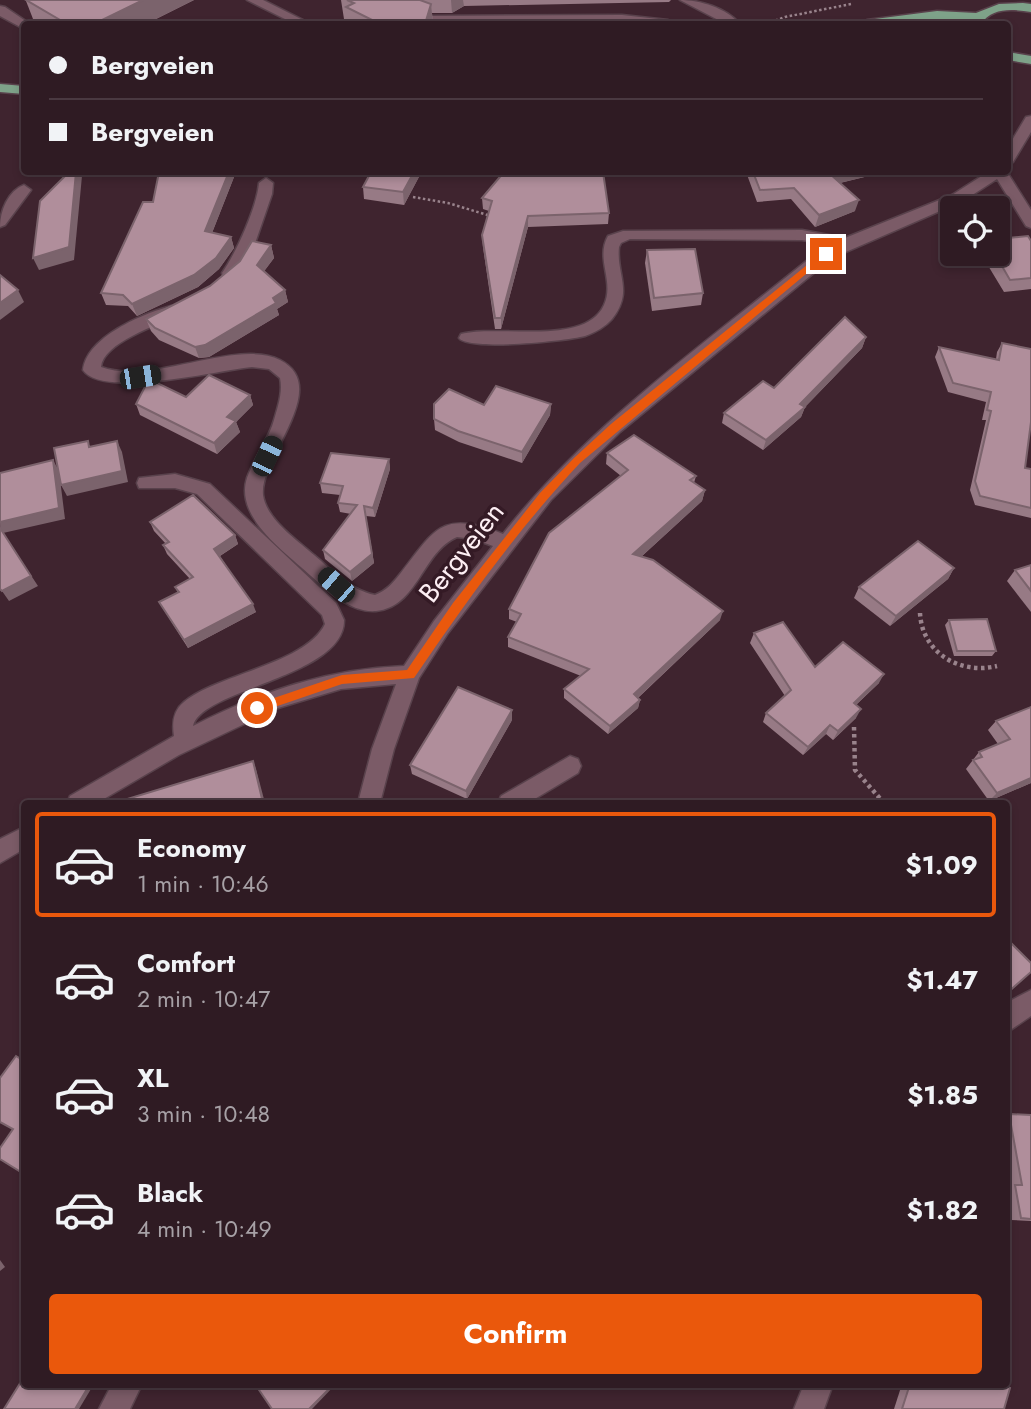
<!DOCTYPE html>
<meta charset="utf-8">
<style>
:root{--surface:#2f1b23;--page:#3b2830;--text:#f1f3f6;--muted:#a7a1a6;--line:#4a3941;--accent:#ea580c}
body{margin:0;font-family:Jost,sans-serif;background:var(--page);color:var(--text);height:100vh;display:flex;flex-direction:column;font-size:26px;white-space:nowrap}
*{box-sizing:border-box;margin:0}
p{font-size:23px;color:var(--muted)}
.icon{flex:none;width:38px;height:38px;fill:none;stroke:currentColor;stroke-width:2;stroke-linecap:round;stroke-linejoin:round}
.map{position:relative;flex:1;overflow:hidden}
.panel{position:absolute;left:21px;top:800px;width:989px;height:588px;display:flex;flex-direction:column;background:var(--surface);border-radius:7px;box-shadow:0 4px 10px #0003,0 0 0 2px var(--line)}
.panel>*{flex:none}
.banner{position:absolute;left:21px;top:21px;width:990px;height:154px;border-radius:7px;box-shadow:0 4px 10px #0003,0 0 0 2px var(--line);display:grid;align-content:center;height:154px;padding:0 28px;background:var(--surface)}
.fabs{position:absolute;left:940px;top:196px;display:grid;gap:14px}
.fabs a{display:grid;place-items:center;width:70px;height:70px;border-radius:7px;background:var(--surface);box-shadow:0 4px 10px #0003,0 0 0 2px var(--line);font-size:35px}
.end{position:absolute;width:32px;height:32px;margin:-16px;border:9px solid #ea580c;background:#fff;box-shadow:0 0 0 4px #fff}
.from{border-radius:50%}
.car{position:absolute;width:21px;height:42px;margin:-21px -10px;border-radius:9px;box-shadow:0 0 5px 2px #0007;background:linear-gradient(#222 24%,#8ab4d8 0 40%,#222 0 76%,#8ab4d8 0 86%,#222 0)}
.banner b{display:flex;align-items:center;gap:24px;height:66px;font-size:26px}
.banner b+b{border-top:2px solid var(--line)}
.banner i{width:18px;height:18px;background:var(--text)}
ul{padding:12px 0 0;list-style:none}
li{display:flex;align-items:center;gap:21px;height:105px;margin:0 14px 10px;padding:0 14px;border:4px solid transparent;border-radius:7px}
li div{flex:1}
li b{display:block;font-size:26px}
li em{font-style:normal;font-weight:700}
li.selected{border-color:var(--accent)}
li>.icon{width:63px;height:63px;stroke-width:1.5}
.primary-button{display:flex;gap:14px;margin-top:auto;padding:14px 28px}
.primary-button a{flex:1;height:80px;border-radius:7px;background:var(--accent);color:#fff;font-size:28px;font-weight:700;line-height:80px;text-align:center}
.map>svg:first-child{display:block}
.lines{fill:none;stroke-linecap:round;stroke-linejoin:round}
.minor-casing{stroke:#59424c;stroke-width:3}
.major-casing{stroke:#59424c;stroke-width:3}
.path-far1{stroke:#99838c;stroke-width:2.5;stroke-dasharray:2.5 2.5;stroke-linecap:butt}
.path{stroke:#99838c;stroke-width:4.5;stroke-dasharray:3.5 3.5;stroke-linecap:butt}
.minor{fill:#7b5b67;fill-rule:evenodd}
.major{fill:#7ea289;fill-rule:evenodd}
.wall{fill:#977a85}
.shaded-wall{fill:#7b636c}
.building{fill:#b08e9b;stroke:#7b636c;stroke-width:2}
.route{fill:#ea580c}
.labels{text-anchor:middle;stroke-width:7;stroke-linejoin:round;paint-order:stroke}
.street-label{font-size:28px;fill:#fdeef3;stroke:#341a25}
</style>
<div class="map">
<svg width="1031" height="1409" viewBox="0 0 1031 1409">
<rect width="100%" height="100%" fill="#3f242f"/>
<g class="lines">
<defs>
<g id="minor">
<polygon points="247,0 263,0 311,24 295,24"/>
<polygon points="364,0 382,0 429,16 622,15 668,20 675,24 428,24"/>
<path d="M680 0C700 0 726 8 740 24H726Z"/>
<polygon points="0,6 5,7 30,24 24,24 24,29 0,16"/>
<polygon points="1031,116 1031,132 1013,162 1008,163 1008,147 1026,117"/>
<path d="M988 172H1007L1031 210V228L1026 226 997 179 963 201 832 258 620 432 551 500 448 633 419 678 394 749 380 803H358L372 749 396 684 341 689 278 708 179 755 97 803H67L70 796 174 736C172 723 173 711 184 702 217 674 306 664 325 624L322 615 197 494 175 488H139L137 483 139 478 175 474 210 484 336 603 344 620C345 677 201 689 193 726 262 691 327 669 404 666L434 621 493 546 474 539 457 537C422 552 418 607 376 611 351 613 328 591 311 576 287 553 234 518 247 478 254 458 268 441 274 420 278 406 283 392 280 378L269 369 252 367C219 370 103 399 83 370 87 337 142 314 171 306L177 308 179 312 177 316C157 325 103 343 101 367 151 386 237 338 280 360 333 387 259 458 263 495 266 519 297 540 314 555 333 571 350 590 375 595 386 591 393 583 400 574 436 528 441 510 503 534 591 422 711 339 820 250L831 245 802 240 630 239 621 243 619 247C616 275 634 291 612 319 605 327 596 332 585 336 567 341 468 351 459 338L461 334C498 324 585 347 604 305 615 281 595 259 608 236L623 231 802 230 845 238 952 195Z"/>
<path d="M266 178 273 183 272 194 251 255 236 277H224L222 273C236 253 257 207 259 183Z"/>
<path d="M24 185 31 190 5 225 0 227C0 211 8 191 24 185Z"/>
<polygon points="570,756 578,759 581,766 578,773 528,803 498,803 501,796"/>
<polygon points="24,827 24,849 0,863 0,839"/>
<polygon points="1031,990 1031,1016 1006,1033 1006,1003"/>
<polygon points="112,1384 142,1384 130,1409 99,1409"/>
<polygon points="804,1384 833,1384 824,1409 794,1409"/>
</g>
<g id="major">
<path d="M1023 3 1031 4V12C1013 9 992 7 981 24H969L971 21 937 19 893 24H860L867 20 937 11 976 13 999 4Z"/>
<polygon points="1008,52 1031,56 1031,64 1008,60"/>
<polygon points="0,84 24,86 24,94 0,92"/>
</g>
</defs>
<!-- minor casing -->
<use href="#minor" class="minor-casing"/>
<!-- major casing -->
<use href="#major" class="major-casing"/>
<!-- path-far1 -->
<g class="path-far1">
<polyline points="766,24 785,17 851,4"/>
<polyline points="413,197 448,203 494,217"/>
</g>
<!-- path -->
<g class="path">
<path d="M920 613C922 653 960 675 997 666"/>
<polyline points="854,727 855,770 884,803"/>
</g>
<!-- minor -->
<use href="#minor" class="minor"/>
<!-- major -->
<use href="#major" class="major"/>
</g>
<!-- wall -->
<g class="wall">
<polygon points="194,0 146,24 35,24 26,1"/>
<polygon points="341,0 671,0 669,2 464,6 452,13 432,13 433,24 349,24 348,22 344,19"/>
<polygon points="159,172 236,172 212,233 231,237 234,248 219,269 198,287 137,316 128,306 106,305 101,293 153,202"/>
<polygon points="746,172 885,172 840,183 855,211 815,227 791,199 757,202"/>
<polygon points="420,175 404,205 364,199 363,187"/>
<polygon points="482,198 609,213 608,224 528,227 501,329 495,329 483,247 482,235 489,211 483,209"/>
<polygon points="1031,241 1031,289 1004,292 981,254 998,254"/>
<polygon points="271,245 274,258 264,271 285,290 288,302 277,309 279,315 209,357 199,358 159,340 151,331 146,319 210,286"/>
<polygon points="647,250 703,293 701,305 652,311 645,263"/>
<polygon points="866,337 862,348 805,407 801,417 763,450 722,423 724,413 774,388"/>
<polygon points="1002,343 1025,468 1031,469 1031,518 975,505 970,490 986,420 982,420 986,402 948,392 935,357 939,347 996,359 997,352"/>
<polygon points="250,395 253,405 236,422 240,432 217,454 140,415 136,404 186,397"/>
<polygon points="551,404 550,415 522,463 459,442 435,430 434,419 484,405"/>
<polygon points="607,453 696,476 694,483 705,490 702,501 641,557 720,620 638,698 640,700 638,708 608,734 564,698 564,689 581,676 508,647 508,637 517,622 509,619 509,609 621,476 606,464"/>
<polygon points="389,459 390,469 375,517 366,516 374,563 352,581 325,559 323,550 351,514 340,512 338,503 340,495 322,493 320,483"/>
<polygon points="150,522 235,535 238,544 220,556 256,612 188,648 159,602 178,593 175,587 190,579 167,554 163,545 166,544 154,531"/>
<polygon points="1031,565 1031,612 1007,581 1015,570"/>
<polygon points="954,568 948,579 890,626 854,598 859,587"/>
<polygon points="949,620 996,651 992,656 954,656 945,625"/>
<polygon points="754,633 815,667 879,683 856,705 856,718 833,740 826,734 803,755 763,722 766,713 785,696 750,643"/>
<polygon points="1031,707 1031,783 989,801 966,769 979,752 998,744 988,730 996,721"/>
<polygon points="512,720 467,799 412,774 410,765"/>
<polygon points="1009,1114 1031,1115 1031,1221 1011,1220 1006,1194 1006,1187 1011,1186 1006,1158 1006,1115"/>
<polygon points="902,1384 1003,1384 1004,1409 894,1409"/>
</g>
<!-- shaded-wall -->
<g class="shaded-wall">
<polygon points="143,0 194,0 146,24 94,24"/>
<polygon points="451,0 463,0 464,6 452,13"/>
<polygon points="431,4 433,24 425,24"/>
<polygon points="76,172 81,172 82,176 74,260 39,270 33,258"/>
<polygon points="229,172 236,172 208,243 205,231"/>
<polygon points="414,172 420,172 420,175 404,205 403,192"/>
<polygon points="842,172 885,172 827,186 830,174"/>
<polygon points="859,200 855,211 815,227 819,215"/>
<polygon points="528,216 528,227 501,329 501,318"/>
<polygon points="231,237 234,248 219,269 198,287 137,316 132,304"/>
<polygon points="271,245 274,258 260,277 257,265"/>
<polygon points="18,290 24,302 0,320 0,303"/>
<polygon points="285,290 288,302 277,309 279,315 209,357 199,358 195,347"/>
<polygon points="866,337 862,348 805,407 801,417 763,450 766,440"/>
<polygon points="250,395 253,405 236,422 240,432 217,454 214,443 227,417"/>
<polygon points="551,404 550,415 522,463 522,452"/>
<polygon points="117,441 122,452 128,482 67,496 61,485"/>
<polygon points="389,459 390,469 375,517 373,508"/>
<polygon points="53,460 59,471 65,519 3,533 38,586 9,601 2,591 0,522"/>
<polygon points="705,490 702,501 632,565 633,554"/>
<polygon points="366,516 374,563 352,581 350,572"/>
<polygon points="235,535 238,544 218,557 214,549"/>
<polygon points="954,568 948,579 890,626 896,616"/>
<polygon points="253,604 256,612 188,648 184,640"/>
<polygon points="723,611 720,620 632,703 634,694"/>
<polygon points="884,674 879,683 848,712 854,703"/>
<polygon points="640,700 638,708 608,734 610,726"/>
<polygon points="861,709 856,718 833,740 838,731"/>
<polygon points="512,710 512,720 467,799 466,791"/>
<polygon points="830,725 826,734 803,755 808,747"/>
<polygon points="253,761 256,769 265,803 263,803"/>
<polygon points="1031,778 1031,783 989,801 997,793"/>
<polygon points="0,1260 5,1267 0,1271"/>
<polygon points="90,1384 94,1384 79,1409 75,1409"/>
<polygon points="334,1384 336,1384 312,1409 309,1409"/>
</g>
<!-- building -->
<g class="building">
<polygon points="26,0 143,0 94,24 67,24"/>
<polygon points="347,0 420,0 431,4 425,24 380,24 346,7 354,3"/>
<polygon points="69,172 76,172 69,247 33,258 40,201"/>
<polygon points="159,172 229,172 205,231 231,237 216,258 194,275 132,304 123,295 101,293 143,202 153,202"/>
<polygon points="371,172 414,172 403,192 363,187"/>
<polygon points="504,172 603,172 609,213 528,216 501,318 495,318 482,235 492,201 482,198"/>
<polygon points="753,172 842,172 830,174 859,200 819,215 794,188 760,190"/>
<polygon points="1028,236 1031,241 1031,278 1010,280 995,254 998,254 998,239"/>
<polygon points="252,241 271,245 257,265 285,290 273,298 276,303 205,345 195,347 155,328 146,319 210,286 240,261"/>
<polygon points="695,249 703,293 654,298 647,250"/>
<polygon points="0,275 18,290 0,303"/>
<polygon points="845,317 866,337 800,404 805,407 766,440 724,413 763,381 774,388"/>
<polygon points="1002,343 1031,349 1031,422 1025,468 1031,469 1031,508 980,496 975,481 991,411 987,410 991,392 953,383 939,347 999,360"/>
<polygon points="209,375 250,395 227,417 236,421 214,443 136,404 149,379 186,397"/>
<polygon points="496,386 551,404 522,452 458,431 434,419 434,404 449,389 484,405"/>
<polygon points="634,435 696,476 690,480 705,490 633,554 653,560 723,611 634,694 640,700 610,726 564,689 589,669 508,637 521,614 509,609 549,533 628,470 607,453"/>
<polygon points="88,441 89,447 117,441 122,471 61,485 54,448"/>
<polygon points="331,453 389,459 373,508 364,506 372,554 350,572 323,550 357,505 338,503 343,486 320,483"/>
<polygon points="53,460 59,508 0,522 0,473"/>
<polygon points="193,495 235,535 214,549 253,604 184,640 159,602 179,592 175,587 193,577 163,545 169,542 150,522"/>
<polygon points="0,528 31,576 2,591 0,589"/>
<polygon points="918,541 954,568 896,616 859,587"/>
<polygon points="1031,565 1031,591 1015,570"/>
<polygon points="987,619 996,651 957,651 949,620"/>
<polygon points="783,622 815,667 843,642 884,674 854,703 861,709 838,731 830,725 808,747 766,713 791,690 754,633"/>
<polygon points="458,687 512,710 466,791 410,765"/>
<polygon points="1031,707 1031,778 997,793 973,760 982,757 979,752 1010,739 996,721"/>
<polygon points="253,761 263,803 124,803 124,800"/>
<polygon points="1006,938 1031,963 1031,972 1006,994"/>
<polygon points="16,1056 24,1061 24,1174 0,1159 0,1148 13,1129 0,1122 0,1078"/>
<polygon points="1009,1114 1031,1115 1031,1219 1021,1218 1015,1185 1022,1185"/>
<polygon points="24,1377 24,1384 90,1384 75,1409 4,1409"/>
<polygon points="255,1384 334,1384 309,1409 272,1409"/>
<polygon points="910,1384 1003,1384 1010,1388 1004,1409 902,1409"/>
</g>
<!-- route -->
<path class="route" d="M823 252 830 254 580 463C518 529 465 603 414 678L342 684 257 713 253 712V705L342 675 407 670 453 603 540 493 574 458 611 424Z"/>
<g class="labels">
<!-- street labels -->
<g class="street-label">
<text transform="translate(461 552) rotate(-52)" y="10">Bergveien</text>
</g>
</g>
</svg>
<div class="fabs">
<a><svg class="icon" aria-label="locate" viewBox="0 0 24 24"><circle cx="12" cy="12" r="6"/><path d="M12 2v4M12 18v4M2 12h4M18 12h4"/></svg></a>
</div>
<i class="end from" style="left:257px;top:708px"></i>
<i class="end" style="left:826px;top:254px"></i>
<i class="car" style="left:140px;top:377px;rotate:81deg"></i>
<i class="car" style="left:267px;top:456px;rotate:25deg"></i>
<i class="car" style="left:336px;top:585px;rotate:311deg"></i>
<div class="banner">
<b><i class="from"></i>Bergveien</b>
<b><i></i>Bergveien</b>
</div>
<section class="panel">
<ul>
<li class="selected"><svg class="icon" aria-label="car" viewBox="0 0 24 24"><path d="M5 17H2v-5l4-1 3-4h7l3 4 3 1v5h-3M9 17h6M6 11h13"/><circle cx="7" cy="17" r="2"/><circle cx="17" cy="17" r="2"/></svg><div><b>Economy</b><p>1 min · 10:46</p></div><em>$1.09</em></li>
<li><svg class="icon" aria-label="car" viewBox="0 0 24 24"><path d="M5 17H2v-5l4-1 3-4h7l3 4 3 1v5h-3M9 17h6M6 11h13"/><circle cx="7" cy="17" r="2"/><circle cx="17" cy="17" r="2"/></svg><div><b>Comfort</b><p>2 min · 10:47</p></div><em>$1.47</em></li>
<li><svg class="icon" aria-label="car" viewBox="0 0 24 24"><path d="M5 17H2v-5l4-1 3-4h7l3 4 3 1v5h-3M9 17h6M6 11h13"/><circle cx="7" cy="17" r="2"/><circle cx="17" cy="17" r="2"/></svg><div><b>XL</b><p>3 min · 10:48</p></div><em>$1.85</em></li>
<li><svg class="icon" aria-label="car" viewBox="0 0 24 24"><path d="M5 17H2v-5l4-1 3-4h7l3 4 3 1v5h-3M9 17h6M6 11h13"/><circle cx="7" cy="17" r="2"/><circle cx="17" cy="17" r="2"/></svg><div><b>Black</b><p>4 min · 10:49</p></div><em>$1.82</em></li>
</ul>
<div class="primary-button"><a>Confirm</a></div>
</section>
</div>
